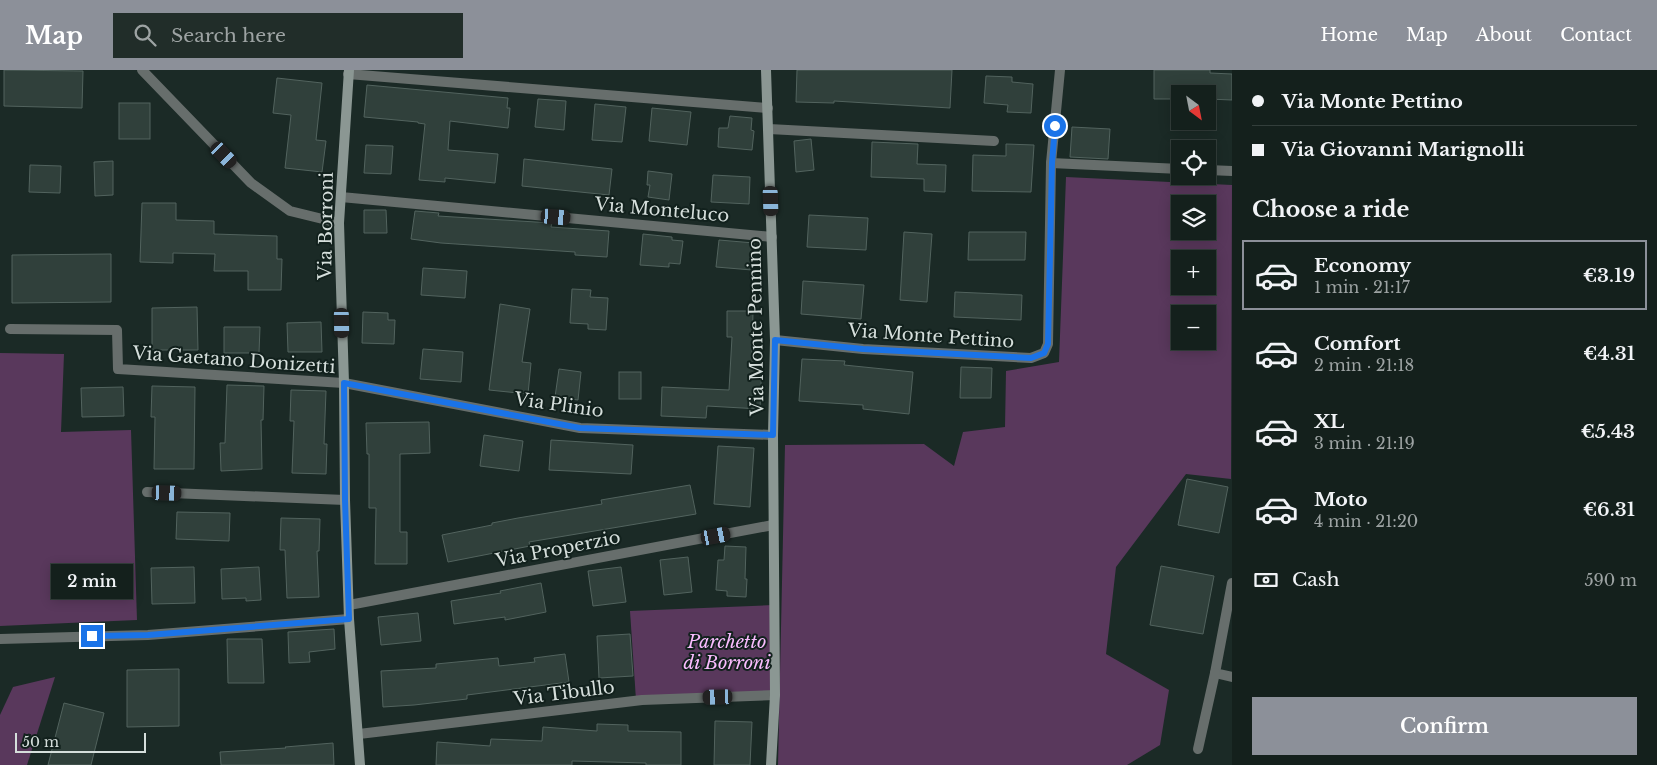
<!DOCTYPE html>
<meta charset="utf-8">
<style>
:root{--surface:#14201c;--page:#212d29;--text:#f1f3f6;--muted:#9da3a3;--line:#333e3b;--accent:#8c9099}
body{margin:0;font-family:"Libre Baskerville",serif;background:var(--page);color:var(--text);height:100vh;display:flex;flex-direction:column;font-size:19px;white-space:nowrap}
*{box-sizing:border-box;margin:0}
p{font-size:16px;color:var(--muted)}
.icon{flex:none;width:28px;height:28px;fill:none;stroke:currentColor;stroke-width:2;stroke-linecap:round;stroke-linejoin:round}
.map{position:relative;flex:1;overflow:hidden}
.panel{display:flex;flex-direction:column;background:var(--surface);width:425px}
.panel>*{flex:none}
.banner{display:grid;align-content:center;height:110px;padding:0 20px;background:var(--surface)}
.needle{width:32px;rotate:148deg}
.fabs{position:absolute;left:1171px;top:15px;display:grid;gap:10px}
.fabs a{display:grid;place-items:center;width:45px;height:45px;border-radius:0px;background:var(--surface);box-shadow:0 2px 12px #0003,0 0 0 1px var(--line);font-size:25px}
.scale{position:absolute;left:15px;bottom:12px;width:131px;box-sizing:border-box;padding-left:5px;border:2px solid #d5dedb;border-top:0;font-size:14px;line-height:18px;white-space:nowrap;color:#d5dedb;-webkit-text-stroke:4px #12211d;paint-order:stroke}
.end{position:absolute;width:22px;height:22px;margin:-11px;border:6px solid #1a73e8;background:#fff;box-shadow:0 0 0 2px #fff}
.from{border-radius:50%}
.bubble{position:absolute;height:35px;border-radius:0px;background:var(--surface);box-shadow:0 2px 12px #0003,0 0 0 1px var(--line);font-size:16px;font-weight:600;line-height:35px;text-align:center}
.car{position:absolute;width:15px;height:30px;margin:-15px -8px;border-radius:6px;box-shadow:0 0 4px 1px #0007;background:linear-gradient(#222 24%,#8ab4d8 0 40%,#222 0 76%,#8ab4d8 0 86%,#222 0)}
.banner b{display:flex;align-items:center;gap:18px;height:48px;font-size:19px}
.banner b+b{border-top:1px solid var(--line)}
.banner i{width:12px;height:12px;background:var(--text)}
ul{padding:0;list-style:none}
li{display:flex;align-items:center;gap:15px;height:70px;margin:0 10px 8px;padding:0 10px;border:2px solid transparent;border-radius:0px}
li div{flex:1}
li b{display:block;font-size:19px}
li em{font-style:normal;font-weight:600}
li.current{border-color:var(--accent)}
li>.icon{width:45px;height:45px;stroke-width:1.5}
h2{padding:0 20px;font-size:22px;line-height:60px}
.pay{display:flex;align-items:center;gap:12px;height:55px;padding:0 20px;font-size:19px}
.pay p{margin-inline-start:auto}
.primary-button{display:flex;gap:10px;margin-top:auto;padding:10px 20px}
.primary-button a{flex:1;height:58px;border-radius:0px;background:var(--accent);color:#fff;font-size:20px;font-weight:600;line-height:58px;text-align:center}
header{display:flex;align-items:center;gap:30px;box-sizing:border-box;height:70px;padding:0 25px;background:var(--accent);color:#fff}
header strong{font-size:24px}
nav{display:flex;gap:28px;margin-inline-start:auto;font-size:18px}
.search{width:350px;height:45px;background:var(--page);display:flex;align-items:center;gap:12px;box-sizing:border-box;padding:0 18px;border-radius:0px;color:var(--muted);font-size:19px}
main{display:flex;flex:1;min-height:0}
.map>svg:first-child{display:block}
.green{fill:#59385c;fill-rule:evenodd}
.building{fill:#30403b;stroke:#52635e}
.lines{fill:none;stroke-linecap:round;stroke-linejoin:round}
.street{stroke:#676e6c;stroke-width:10}
.secondary{stroke:#8b9793;stroke-width:10}
.route{stroke:#1a73e8;stroke-width:6}
.labels{text-anchor:middle;stroke-width:4;stroke-linejoin:round;paint-order:stroke}
.street-label{font-size:18px;fill:#d5dedb;stroke:#12211d}
.park-label{font-size:18px;font-style:italic;fill:#f9bcfe;stroke:#12211d}
</style>
<header>
<strong>Map</strong>
<div class="search"><svg class="icon" aria-label="search" viewBox="0 0 24 24"><circle cx="10" cy="10" r="6"/><path d="M15 15l6 6"/></svg>Search here</div>
<nav><a>Home</a><a>Map</a><a>About</a><a>Contact</a></nav>
</header>
<main>
<div class="map">
<svg width="1232" height="695" viewBox="0 0 1232 695">
<rect width="100%" height="100%" fill="#1b2a26"/>
<!-- green -->
<g class="green">
<path d="M1066 107 1232 115 1231 409 1186 404 1116 497 1106 584 1169 620 1160 675 1127 695H778L785 375 924 374 954 396 963 362 1005 357 1006 301 1059 292ZM1180 134H1208V161H1180ZM1180 189H1208V216H1180ZM1180 244H1208V271H1180Z"/>
<polygon points="0,283 64,284 61,362 131,360 137,550 0,556"/>
<polygon points="773,535 774,625 636,630 630,541"/>
<polygon points="55,607 27,695 0,695 0,645 13,617"/>
</g>
<!-- building -->
<g class="building">
<polygon points="4,0 83,1 82,38 4,36"/>
<polygon points="797,0 952,0 950,38 834,31 834,33 796,32"/>
<polygon points="1154,0 1210,0 1210,3 1232,4 1232,30 1208,29 1208,24 1180,24 1180,29 1154,29"/>
<polygon points="986,6 1012,7 1012,12 1033,14 1031,43 1007,42 1008,35 984,33"/>
<polygon points="277,8 322,13 316,70 326,71 322,102 285,98 291,45 273,43"/>
<polygon points="367,15 508,28 507,38 510,38 508,58 450,51 448,80 498,84 495,113 445,108 445,112 419,110 425,54 418,53 418,52 364,47"/>
<polygon points="538,29 566,31 564,60 535,57"/>
<rect x="119" y="33" width="31" height="36"/>
<polygon points="595,34 626,37 622,72 592,70"/>
<polygon points="652,38 691,42 687,75 649,71"/>
<polygon points="730,46 752,48 751,60 754,61 752,80 718,77 719,58 728,58"/>
<polygon points="1072,57 1110,59 1108,89 1070,87"/>
<polygon points="811,69 814,100 796,102 794,71"/>
<polygon points="872,72 918,74 917,94 946,95 945,122 924,121 924,109 871,107"/>
<polygon points="1006,74 1034,75 1031,122 972,121 973,85 1006,86"/>
<polygon points="366,75 393,76 391,104 364,103"/>
<polygon points="524,89 612,99 609,125 522,116"/>
<polygon points="113,91 113,125 95,126 94,92"/>
<polygon points="30,95 61,96 60,123 29,122"/>
<polygon points="648,101 672,104 669,130 648,127 650,115 647,115"/>
<polygon points="713,105 750,107 749,134 711,132"/>
<polygon points="142,133 176,133 176,150 214,151 214,164 277,166 277,189 282,189 281,220 248,220 248,201 214,201 215,184 173,183 173,193 140,192"/>
<polygon points="364,140 386,140 387,163 364,163"/>
<polygon points="415,141 439,143 438,146 552,153 551,157 609,161 607,187 575,185 575,182 441,173 411,169"/>
<polygon points="809,145 868,148 866,180 807,177"/>
<polygon points="904,162 932,164 927,232 900,230"/>
<polygon points="969,162 1026,162 1025,190 968,190"/>
<polygon points="643,164 672,167 672,170 683,171 680,194 669,193 669,197 640,195"/>
<polygon points="719,170 754,173 752,200 716,197"/>
<polygon points="111,184 111,232 12,233 12,185"/>
<polygon points="423,198 467,201 465,228 421,225"/>
<polygon points="803,211 864,215 861,249 801,244"/>
<polygon points="572,219 591,220 590,227 608,228 606,260 588,259 588,254 570,253"/>
<polygon points="955,222 1022,225 1021,250 954,247"/>
<polygon points="500,234 530,239 522,292 531,293 528,324 489,320"/>
<polygon points="197,237 198,280 152,280 152,238"/>
<polygon points="727,241 753,241 752,287 762,288 760,339 707,336 706,348 661,346 662,317 729,320 732,267 727,267"/>
<polygon points="363,242 388,243 388,250 395,250 394,274 362,273"/>
<polygon points="321,252 322,282 288,282 287,253"/>
<polygon points="224,257 260,257 259,283 224,283"/>
<polygon points="423,279 463,282 461,312 420,309"/>
<polygon points="802,289 845,291 844,295 913,302 909,344 863,339 863,335 799,331"/>
<polygon points="961,297 992,298 991,328 960,328"/>
<polygon points="559,299 581,302 578,330 555,327"/>
<rect x="619" y="302" width="22" height="27"/>
<polygon points="227,315 264,316 263,350 261,350 262,399 221,401 220,373 225,373"/>
<polygon points="152,316 195,317 194,399 154,399 155,347 151,347"/>
<polygon points="123,317 124,346 82,347 81,318"/>
<polygon points="291,320 326,321 324,374 327,374 326,404 292,403 294,351 290,351"/>
<polygon points="429,352 430,383 400,384 400,462 407,462 407,494 375,494 376,438 369,438 369,384 367,384 366,353"/>
<polygon points="484,365 523,371 519,401 480,396"/>
<polygon points="551,370 633,375 631,404 549,400"/>
<polygon points="718,376 754,378 750,437 714,434"/>
<polygon points="1187,409 1228,417 1219,463 1178,455"/>
<polygon points="690,415 696,444 529,472 530,476 448,492 442,465 492,455 492,453 518,448 602,434 601,430"/>
<polygon points="177,442 230,443 229,471 176,469"/>
<polygon points="281,448 320,449 319,481 317,481 319,527 287,528 285,480 280,480"/>
<polygon points="725,476 746,477 745,509 747,509 746,527 727,526 727,521 716,520 718,490 724,490"/>
<polygon points="688,487 692,522 664,525 660,490"/>
<polygon points="1161,496 1214,506 1203,564 1150,555"/>
<polygon points="194,497 195,533 152,534 151,498"/>
<polygon points="259,497 261,530 246,531 246,528 222,529 221,499"/>
<polygon points="621,497 626,532 593,536 588,501"/>
<polygon points="541,513 546,542 505,550 505,547 454,554 451,531 501,523 500,521"/>
<polygon points="418,543 421,571 381,575 378,547"/>
<polygon points="334,559 335,579 309,582 310,592 289,593 288,562"/>
<polygon points="630,564 633,606 599,608 597,566"/>
<polygon points="227,569 262,569 264,613 228,613"/>
<polygon points="565,584 569,612 467,625 467,629 414,635 383,637 381,601 436,598 436,594 498,588 499,596 535,592 534,588"/>
<polygon points="179,599 179,656 127,657 127,600"/>
<polygon points="64,633 104,643 91,695 48,695"/>
<polygon points="715,651 752,652 750,695 714,695"/>
<polygon points="597,654 628,655 628,661 681,662 681,695 646,695 646,693 572,691 572,695 436,695 437,672 490,676 491,669 542,671 543,657 597,661"/>
<polygon points="333,673 334,695 221,695 220,682 286,678 285,677"/>
</g>
<g class="lines">
<!-- street -->
<g class="street">
<polyline points="142,0 251,113 290,141 339,153"/>
<polyline points="348,4 768,38"/>
<polyline points="769,59 994,71"/>
<polyline points="1051,93 1180,99"/>
<polyline points="1208,100 1232,101"/>
<polyline points="341,127 772,167"/>
<polyline points="10,259 117,260 118,299 344,313 580,358 773,365"/>
<polyline points="775,270 863,279 1031,288 1044,283 1048,274 1051,93 1060,0"/>
<polyline points="147,422 345,430"/>
<polyline points="1232,513 1215,603 1232,607"/>
<polyline points="349,535 773,455"/>
<polyline points="0,569 148,565 349,549"/>
<polyline points="359,664 642,630 775,625"/>
<polyline points="1198,679 1215,603"/>
</g>
<!-- secondary -->
<g class="secondary">
<polyline points="349,0 339,153 344,313 345,430 349,549 360,695"/>
<polyline points="766,0 775,270 773,365 775,625 771,695"/>
</g>
</g>
<g class="lines">
<!-- route -->
<polyline class="route" points="92,566 148,565 349,549 345,430 344,313 580,358 773,365 775,270 863,279 1031,288 1044,283 1048,274 1052,93 1055,56"/>
</g>
<g class="labels">
<!-- street labels -->
<g class="street-label">
<text transform="translate(662 140) rotate(5)" y="6">Via Monteluco</text>
<text transform="translate(326 156) rotate(-89)" y="6">Via Borroni</text>
<text transform="translate(756 257) rotate(-91)" y="6">Via Monte Pennino</text>
<text transform="translate(931 266) rotate(4)" y="6">Via Monte Pettino</text>
<text transform="translate(234 290) rotate(4)" y="6">Via Gaetano Donizetti</text>
<text transform="translate(559 335) rotate(8)" y="6">Via Plinio</text>
<text transform="translate(558 479) rotate(-11)" y="6">Via Properzio</text>
<text transform="translate(564 623) rotate(-7)" y="6">Via Tibullo</text>
</g>
<!-- park labels -->
<g class="park-label">
<text x="727" y="578">Parchetto<tspan x="727" dy="21">di Borroni</tspan></text>
</g>
</g>
</svg>
<div class="fabs">
<a><svg class="needle" viewBox="-14 -14 28 28"><path d="M0-13l5 13h-10z" fill="#e53935"/><path d="M0 13l5-13h-10z" fill="#9da3a3"/></svg></a>
<a><svg class="icon" aria-label="locate" viewBox="0 0 24 24"><circle cx="12" cy="12" r="6"/><path d="M12 2v4M12 18v4M2 12h4M18 12h4"/></svg></a>
<a><svg class="icon" aria-label="layers" viewBox="0 0 24 24"><path d="M12 4l9 5-9 5-9-5zM3 14l9 5 9-5"/></svg></a>
<a>+</a>
<a>−</a>
</div>
<div class="scale">50 m</div>
<i class="end from" style="left:1055px;top:56px"></i>
<i class="end" style="left:92px;top:566px"></i>
<div class="bubble" style="left:51px;top:494px;width:82px">2 min</div>
<i class="car" style="left:224px;top:85px;rotate:136deg"></i>
<i class="car" style="left:771px;top:131px;rotate:178deg"></i>
<i class="car" style="left:556px;top:147px;rotate:95deg"></i>
<i class="car" style="left:342px;top:253px;rotate:179deg"></i>
<i class="car" style="left:167px;top:423px;rotate:92deg"></i>
<i class="car" style="left:716px;top:466px;rotate:79deg"></i>
<i class="car" style="left:718px;top:627px;rotate:268deg"></i>
</div>
<section class="panel">
<div class="banner">
<b><i class="from"></i>Via Monte Pettino</b>
<b><i></i>Via Giovanni Marignolli</b>
</div>
<h2>Choose a ride</h2>
<ul>
<li class="current"><svg class="icon" aria-label="car" viewBox="0 0 24 24"><path d="M5 17H2v-5l4-1 3-4h7l3 4 3 1v5h-3M9 17h6M6 11h13"/><circle cx="7" cy="17" r="2"/><circle cx="17" cy="17" r="2"/></svg><div><b>Economy</b><p>1 min · 21:17</p></div><em>€3.19</em></li>
<li><svg class="icon" aria-label="car" viewBox="0 0 24 24"><path d="M5 17H2v-5l4-1 3-4h7l3 4 3 1v5h-3M9 17h6M6 11h13"/><circle cx="7" cy="17" r="2"/><circle cx="17" cy="17" r="2"/></svg><div><b>Comfort</b><p>2 min · 21:18</p></div><em>€4.31</em></li>
<li><svg class="icon" aria-label="car" viewBox="0 0 24 24"><path d="M5 17H2v-5l4-1 3-4h7l3 4 3 1v5h-3M9 17h6M6 11h13"/><circle cx="7" cy="17" r="2"/><circle cx="17" cy="17" r="2"/></svg><div><b>XL</b><p>3 min · 21:19</p></div><em>€5.43</em></li>
<li><svg class="icon" aria-label="car" viewBox="0 0 24 24"><path d="M5 17H2v-5l4-1 3-4h7l3 4 3 1v5h-3M9 17h6M6 11h13"/><circle cx="7" cy="17" r="2"/><circle cx="17" cy="17" r="2"/></svg><div><b>Moto</b><p>4 min · 21:20</p></div><em>€6.31</em></li>
</ul>
<div class="pay"><svg class="icon" aria-label="cash" viewBox="0 0 24 24"><path d="M3 7h18v10H3z"/><circle cx="12" cy="12" r="2"/></svg>Cash<p>590 m</p></div>
<div class="primary-button"><a>Confirm</a></div>
</section>
</main>
